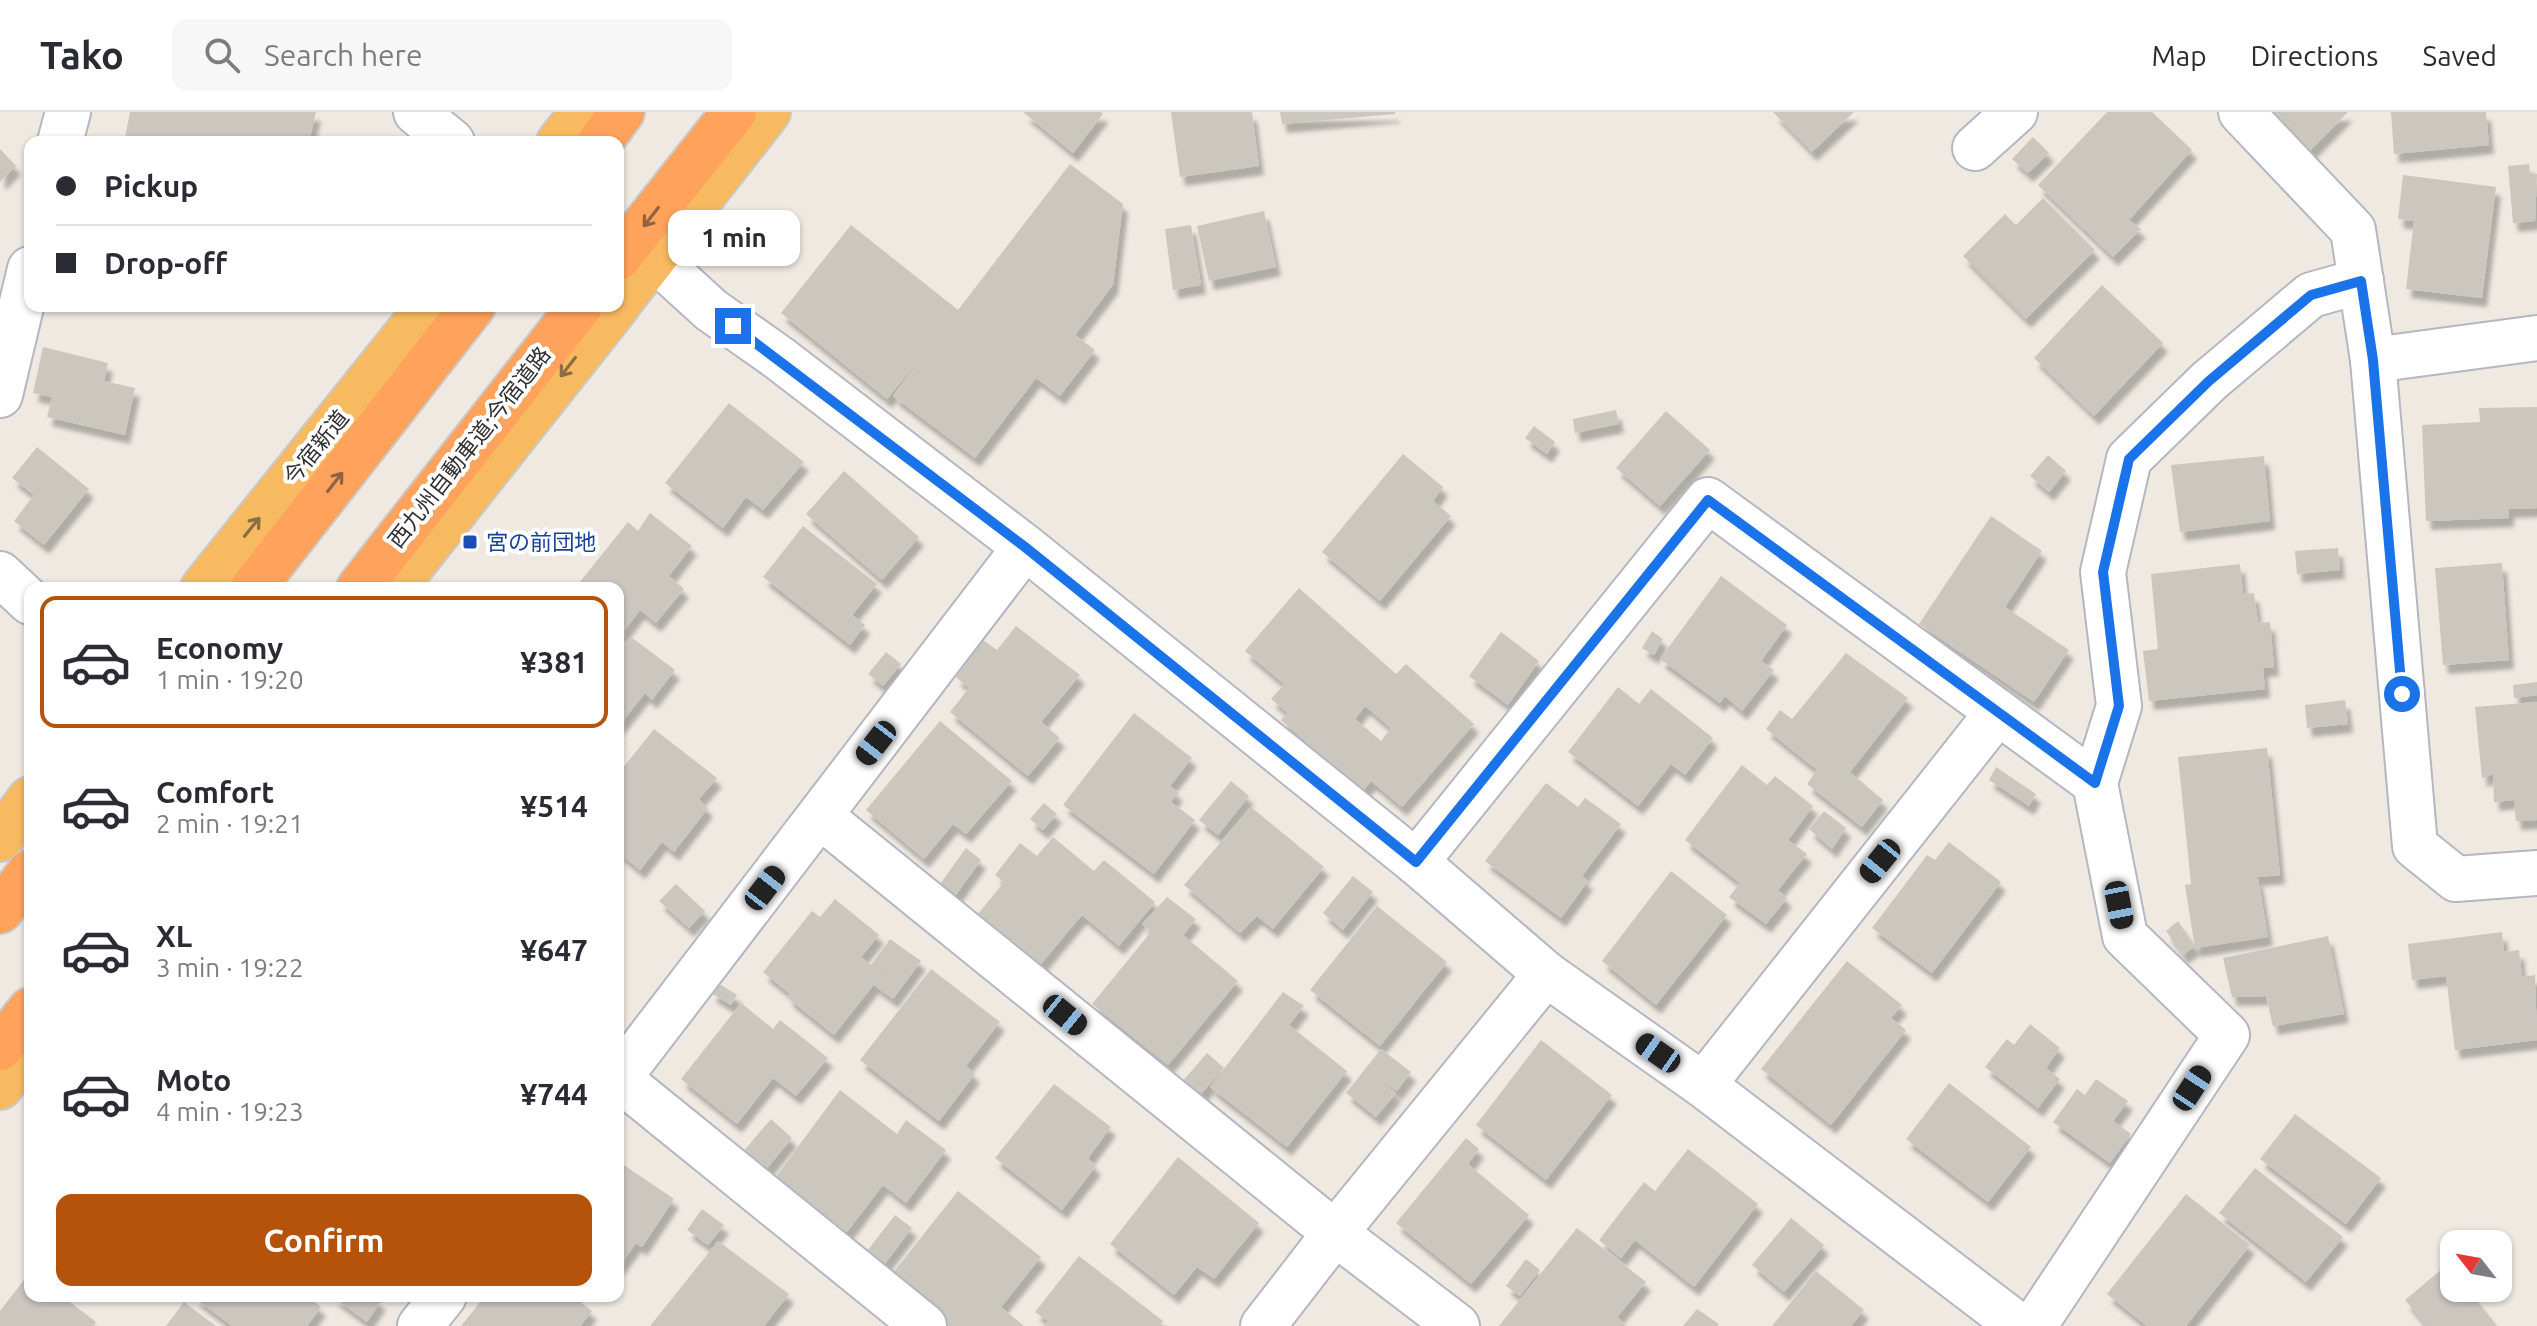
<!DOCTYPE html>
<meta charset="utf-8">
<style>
:root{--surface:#fff;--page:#f7f7f7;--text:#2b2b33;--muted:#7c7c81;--line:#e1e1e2;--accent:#b45309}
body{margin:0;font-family:Ubuntu,"Noto Sans JP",sans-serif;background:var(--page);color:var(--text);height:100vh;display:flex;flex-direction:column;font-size:30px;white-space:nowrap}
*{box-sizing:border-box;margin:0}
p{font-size:26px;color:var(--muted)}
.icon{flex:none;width:44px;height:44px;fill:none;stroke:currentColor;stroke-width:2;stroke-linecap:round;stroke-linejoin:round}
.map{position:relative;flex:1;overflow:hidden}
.details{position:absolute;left:24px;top:470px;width:600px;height:720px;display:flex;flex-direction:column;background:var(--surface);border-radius:16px;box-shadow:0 2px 6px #0004}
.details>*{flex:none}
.top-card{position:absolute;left:24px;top:24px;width:600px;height:176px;border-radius:16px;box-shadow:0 2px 6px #0004;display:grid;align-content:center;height:176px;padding:0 32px;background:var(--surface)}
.needle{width:52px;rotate:301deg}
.controls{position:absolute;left:2440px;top:1118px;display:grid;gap:16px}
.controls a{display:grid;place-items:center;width:72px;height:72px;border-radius:16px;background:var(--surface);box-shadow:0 2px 6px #0004;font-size:40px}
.end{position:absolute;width:36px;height:36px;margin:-18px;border:10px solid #1a73e8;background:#fff;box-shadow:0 0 0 4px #fff}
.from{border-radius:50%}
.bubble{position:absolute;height:56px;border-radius:16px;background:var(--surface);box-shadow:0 2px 6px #0004;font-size:26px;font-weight:700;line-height:56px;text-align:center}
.car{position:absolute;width:24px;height:48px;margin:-24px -12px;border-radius:10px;box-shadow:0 0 6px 2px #0007;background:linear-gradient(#222 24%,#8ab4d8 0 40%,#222 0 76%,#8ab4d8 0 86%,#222 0)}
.top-card b{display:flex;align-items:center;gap:28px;height:76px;font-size:30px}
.top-card b+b{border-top:2px solid var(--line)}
.top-card i{width:20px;height:20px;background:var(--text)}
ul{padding:14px 0 0;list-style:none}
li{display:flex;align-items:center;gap:24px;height:132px;margin:0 16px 12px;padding:0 16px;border:4px solid transparent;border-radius:16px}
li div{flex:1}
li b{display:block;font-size:30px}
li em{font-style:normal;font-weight:700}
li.current{border-color:var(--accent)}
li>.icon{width:72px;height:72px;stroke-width:1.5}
.action{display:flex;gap:16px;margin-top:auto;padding:16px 32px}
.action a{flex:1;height:92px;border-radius:16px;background:var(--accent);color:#fff;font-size:32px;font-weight:700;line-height:92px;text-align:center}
header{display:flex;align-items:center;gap:48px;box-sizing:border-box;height:112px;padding:0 40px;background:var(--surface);border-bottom:2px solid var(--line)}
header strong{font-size:38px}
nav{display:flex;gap:44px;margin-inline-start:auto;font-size:28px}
.search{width:560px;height:72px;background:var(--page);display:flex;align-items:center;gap:20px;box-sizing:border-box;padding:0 28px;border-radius:16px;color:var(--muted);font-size:30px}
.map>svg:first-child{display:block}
.building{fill:#cbc7bf;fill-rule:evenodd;filter:url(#shadow)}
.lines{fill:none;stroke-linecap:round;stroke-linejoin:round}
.minor-casing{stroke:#b4b7c1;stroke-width:48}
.trunk-casing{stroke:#c9c9c9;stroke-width:48}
.motorway-casing{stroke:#c9c9c9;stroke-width:48}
.minor{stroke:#fff;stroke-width:44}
.trunk{stroke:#f8ba60;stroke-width:44}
.motorway{stroke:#ffa35c;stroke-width:44}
.oneway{stroke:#8c6343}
.oneway2{stroke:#896d44}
.route{stroke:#1a73e8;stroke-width:10}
.transit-dot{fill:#1a4fb4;stroke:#fff;stroke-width:3}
.labels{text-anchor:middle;stroke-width:8;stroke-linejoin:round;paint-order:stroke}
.street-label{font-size:22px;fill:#2e2e2e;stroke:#fff}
.transit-label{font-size:22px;fill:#164399;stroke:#fff;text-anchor:start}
</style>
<header>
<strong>Tako</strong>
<div class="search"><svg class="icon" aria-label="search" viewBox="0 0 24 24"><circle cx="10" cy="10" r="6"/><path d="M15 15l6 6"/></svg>Search here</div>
<nav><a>Map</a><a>Directions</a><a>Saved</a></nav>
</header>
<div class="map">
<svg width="2537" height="1214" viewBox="0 0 2537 1214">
<defs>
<filter id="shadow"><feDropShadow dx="5" dy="9" stdDeviation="2" flood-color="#0004"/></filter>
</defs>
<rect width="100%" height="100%" fill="#efe9e1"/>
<!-- building -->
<g class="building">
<polygon points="130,0 316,0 309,30 124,30"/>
<polygon points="1023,0 1101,0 1103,2 1073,41"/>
<polygon points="1171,0 1252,0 1259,54 1180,65"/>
<polygon points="1280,0 1395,0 1395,2 1282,12"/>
<polygon points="1773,0 1854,0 1812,40"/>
<polygon points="2107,0 2152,0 2192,38 2129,108 2141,117 2113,145 2038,73"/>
<polygon points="2270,0 2348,0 2310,39"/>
<polygon points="2391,0 2486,0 2489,33 2394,42"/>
<polygon points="2033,25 2049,41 2028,61 2012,47"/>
<polygon points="0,37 16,54 0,70"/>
<polygon points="1070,52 1123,92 1113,173 1075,223 1095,238 1060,284 1036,266 975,346 893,284 926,239 887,287 781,201 851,113 958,198"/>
<polygon points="2529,52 2530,62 2537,62 2535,109 2513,111 2508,54"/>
<polygon points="2403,63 2496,75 2482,186 2406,177 2414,109 2398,107"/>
<polygon points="2043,86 2095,138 2026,207 1963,144 2005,102 2016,113"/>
<polygon points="1264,99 1276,155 1209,169 1197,114"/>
<polygon points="1191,113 1201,173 1173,178 1165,117"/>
<polygon points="2102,173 2163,231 2094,304 2034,246"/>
<polygon points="43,235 108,251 104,269 135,276 125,323 47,305 52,285 33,281"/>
<polygon points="729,291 804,350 763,398 746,385 723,416 665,371"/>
<polygon points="2537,295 2537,396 2509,397 2509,406 2426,409 2422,313 2480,310 2479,296"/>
<polygon points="1616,298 1619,312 1575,321 1573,307"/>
<polygon points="1666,299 1710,338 1660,394 1616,356"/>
<polygon points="1534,314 1555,330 1547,342 1525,326"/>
<polygon points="37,335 89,377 44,433 14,409 34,383 12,366"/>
<polygon points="1403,342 1443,375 1433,389 1451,404 1380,489 1322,440"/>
<polygon points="2048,343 2066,359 2049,380 2030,364"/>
<polygon points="2264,344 2270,409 2180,420 2171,353"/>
<polygon points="844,359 919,425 882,468 806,402"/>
<polygon points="650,401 692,434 669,464 684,477 656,511 640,498 618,527 618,476 575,476 628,410 638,419"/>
<polygon points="1991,404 2042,439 2005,495 2069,538 2034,590 1919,512"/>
<polygon points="803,414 877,472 852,503 865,513 850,533 763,465"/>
<polygon points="2338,436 2340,458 2297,462 2295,439"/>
<polygon points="2502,451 2509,548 2443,553 2435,456"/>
<polygon points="2240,452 2243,482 2254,481 2258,511 2270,510 2274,555 2263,556 2265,577 2149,589 2143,539 2158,537 2151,462"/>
<polygon points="1721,464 1787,513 1761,549 1774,558 1742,599 1725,584 1720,591 1660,547"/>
<path d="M1299 476 1396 562 1406 552 1474 612 1402 695 1371 669 1363 679 1281 608 1288 601 1271 587 1284 572 1245 539ZM1365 594 1391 616 1381 629 1355 607Z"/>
<polygon points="1016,514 1080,563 1041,610 1060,626 1028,664 950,600 969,576 956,565 983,528 997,538"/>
<polygon points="1652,519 1663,527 1654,543 1642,536"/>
<polygon points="1501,520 1539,549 1508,593 1469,564"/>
<polygon points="631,525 675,558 652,588 645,581 618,615 618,542"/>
<polygon points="886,540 901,552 883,574 868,562"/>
<polygon points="1846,541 1908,586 1850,660 1883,688 1862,715 1807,672 1817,658 1766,617 1780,598 1792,607"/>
<polygon points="2537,570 2537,583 2514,586 2513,573"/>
<polygon points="1618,575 1639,592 1651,577 1713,626 1685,663 1671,652 1638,694 1568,640"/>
<polygon points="2345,588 2348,612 2307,616 2305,593"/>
<polygon points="2537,590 2537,708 2516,709 2514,688 2494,690 2493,662 2482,666 2475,595"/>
<polygon points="1134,601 1192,646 1170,674 1178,680 1171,690 1195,708 1154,762 1063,693"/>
<polygon points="940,609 1012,669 966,722 953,712 924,747 866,698"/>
<polygon points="654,617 717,666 699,687 708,696 674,740 662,730 640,758 618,740 618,662"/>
<polygon points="2267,636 2280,763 2249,766 2258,767 2268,825 2195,836 2185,773 2191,772 2178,645"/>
<polygon points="1742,653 1767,673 1775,664 1813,694 1788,728 1807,742 1778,778 1787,786 1766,812 1729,785 1740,771 1685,728"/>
<polygon points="1996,655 2036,682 2029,694 1989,668"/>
<polygon points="1231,669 1249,684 1218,723 1199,708"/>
<polygon points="1546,671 1578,695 1585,686 1621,712 1582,764 1588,769 1561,806 1485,749"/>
<polygon points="1044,691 1057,702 1043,718 1030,707"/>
<polygon points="1251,695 1324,755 1273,817 1257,804 1240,821 1184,773"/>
<polygon points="1824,699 1846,716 1832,737 1809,717"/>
<polygon points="1053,725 1094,759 1104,748 1155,790 1119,834 1082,803 1040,853 978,802 1004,770 995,763 1020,731 1037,744"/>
<polygon points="1949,730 2001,770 1932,861 1872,816 1927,743 1935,748"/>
<polygon points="966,736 981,748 953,787 938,775"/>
<polygon points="1671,759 1727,803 1656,893 1602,849"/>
<polygon points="1353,764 1373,780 1343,818 1323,801"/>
<polygon points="676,772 705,799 689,816 659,789"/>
<polygon points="1167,785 1196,807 1183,823 1238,869 1168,953 1092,892 1151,820 1142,812"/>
<polygon points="835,787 879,823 861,845 871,853 890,827 921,849 893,887 874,873 884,862 883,861 834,923 787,885 790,882 763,860 812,799 820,805"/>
<polygon points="1377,794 1447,850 1380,934 1310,878"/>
<polygon points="2178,809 2195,834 2183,843 2166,819"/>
<polygon points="2502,820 2504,840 2519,838 2522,865 2535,863 2537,928 2455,938 2446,864 2412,868 2408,832"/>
<polygon points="2328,824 2344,902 2273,914 2266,884 2232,885 2223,846"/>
<polygon points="1847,849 1902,893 1891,906 1906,918 1831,1013 1761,957"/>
<polygon points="931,857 1000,910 966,954 975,962 939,1009 860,948"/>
<polygon points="718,871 737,883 731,893 711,881"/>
<polygon points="1283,880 1304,894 1289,913 1347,959 1287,1035 1210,975"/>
<polygon points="741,891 773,917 780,908 828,946 796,984 773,966 737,1012 681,967"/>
<polygon points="2030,912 2060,936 2046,956 2060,967 2038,996 1985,955 2007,927 2014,933"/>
<polygon points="1541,928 1612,983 1546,1068 1476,1013"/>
<polygon points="1381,937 1411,960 1397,979 1379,967 1396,981 1376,1005 1346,981"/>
<polygon points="1207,941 1224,956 1193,991 1175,978"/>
<polygon points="2096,967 2128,989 2113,1009 2131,1022 2110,1051 2053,1010 2077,977 2085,983"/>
<polygon points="1949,971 2031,1035 1988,1090 1906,1027"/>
<polygon points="1054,972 1111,1015 1088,1046 1096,1054 1062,1098 995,1046"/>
<polygon points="840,978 897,1022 906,1008 946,1038 906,1091 883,1073 844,1124 772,1070"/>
<polygon points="2295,1002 2381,1066 2346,1112 2260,1047"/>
<polygon points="771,1007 792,1026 764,1060 742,1041"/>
<polygon points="1466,1026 1479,1037 1468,1052 1529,1103 1471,1172 1396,1111"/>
<polygon points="1688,1037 1758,1092 1694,1175 1635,1128 1621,1146 1599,1128 1644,1070 1655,1079"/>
<polygon points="1178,1045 1259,1111 1214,1167 1197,1155 1174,1183 1110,1132"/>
<polygon points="618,1049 674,1087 642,1135 636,1131 618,1156"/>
<polygon points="2255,1056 2343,1125 2306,1170 2219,1101"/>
<polygon points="958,1079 1041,1145 1001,1195 1024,1214 947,1214 888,1167"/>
<polygon points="2186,1082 2250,1133 2186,1214 2147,1214 2107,1182"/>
<polygon points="702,1097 724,1113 708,1133 687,1118"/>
<polygon points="895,1103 912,1116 884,1153 867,1139"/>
<polygon points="1791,1106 1824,1133 1784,1180 1752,1153"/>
<polygon points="1577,1116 1646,1170 1617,1205 1625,1212 1624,1214 1499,1214"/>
<polygon points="718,1129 789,1182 764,1214 650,1214"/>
<polygon points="1079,1144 1163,1209 1159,1214 1044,1214 1048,1209 1035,1200"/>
<polygon points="1526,1147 1540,1158 1520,1184 1506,1174"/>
<polygon points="2448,1152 2454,1159 2454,1176 2467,1176 2497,1214 2427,1214 2405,1188"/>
<polygon points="1816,1159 1864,1198 1851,1214 1772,1214"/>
<polygon points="30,1160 30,1184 62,1184 96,1210 93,1214 0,1214 0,1199"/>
<polygon points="192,1184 307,1184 321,1195 307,1214 232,1214"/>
<polygon points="332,1184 374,1184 381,1189 367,1210"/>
<polygon points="485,1184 573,1184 592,1199 580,1214 461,1214"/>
<polygon points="184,1190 216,1214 166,1214"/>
<polygon points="1697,1197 1719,1212 1717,1214 1683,1214"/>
</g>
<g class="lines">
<defs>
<g id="minor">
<polyline points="416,0 452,30"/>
<polyline points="2241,0 2353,118 2373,248"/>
<polyline points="60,30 68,0"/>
<polyline points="1975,36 2015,0"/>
<polyline points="654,146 711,198 779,246 1025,435 1416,750"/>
<polyline points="2537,226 2373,248 2415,734 2456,767 2537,761"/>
<polyline points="0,283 30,157"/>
<polyline points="0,462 30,490"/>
<polyline points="2095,671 2119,594 2103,460 2129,347 2209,269 2311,183 2361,169"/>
<polyline points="820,704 1335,1121 1457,1214"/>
<polyline points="1546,862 1703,973 2019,1214"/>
<polyline points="618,966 924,1214"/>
<polyline points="618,967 1025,435"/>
<polyline points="1703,973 1998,600"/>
<polyline points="420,1214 444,1184"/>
<polyline points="1263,1214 1335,1121 1546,862 1416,750 1708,388 2095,671 2125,824 2227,923 2034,1214"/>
</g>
<g id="trunk">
<polyline points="559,30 583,0"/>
<polyline points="618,192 768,0"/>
<polyline points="203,476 429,194"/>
<polyline points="394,476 617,194"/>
<polyline points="0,727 30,687"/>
<polyline points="0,975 30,936"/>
</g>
<g id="motorway">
<polyline points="600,30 622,0"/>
<polyline points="618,146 734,0"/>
<polyline points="253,476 473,194"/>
<polyline points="359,476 580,194"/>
<polyline points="0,799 30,760"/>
<polyline points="0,936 30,898"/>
</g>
</defs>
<!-- minor casing -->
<use href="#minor" class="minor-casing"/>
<!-- trunk casing -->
<use href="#trunk" class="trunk-casing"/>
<!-- motorway casing -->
<use href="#motorway" class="motorway-casing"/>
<!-- minor -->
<use href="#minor" class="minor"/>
<!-- trunk -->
<use href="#trunk" class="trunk"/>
<!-- motorway -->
<use href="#motorway" class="motorway"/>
</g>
<!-- one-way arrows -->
<defs><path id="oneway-shaft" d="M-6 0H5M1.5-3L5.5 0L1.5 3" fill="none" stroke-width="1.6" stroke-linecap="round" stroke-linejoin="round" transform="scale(2)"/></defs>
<g class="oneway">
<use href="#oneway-shaft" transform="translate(651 105) rotate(128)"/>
<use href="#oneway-shaft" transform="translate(335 370) rotate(-52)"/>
</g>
<g class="oneway2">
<use href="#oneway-shaft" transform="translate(568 255) rotate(128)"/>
<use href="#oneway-shaft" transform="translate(252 415) rotate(-51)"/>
</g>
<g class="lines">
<!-- route -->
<polyline class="route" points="733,214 1025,435 1416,750 1708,388 2095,671 2119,594 2103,460 2129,347 2209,269 2311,183 2361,169 2373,248 2402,582"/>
</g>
<!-- markers -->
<rect class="transit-dot" x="462" y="422" width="16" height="16" rx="4"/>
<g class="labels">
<!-- street labels -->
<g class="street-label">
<text transform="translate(316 335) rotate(-51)" y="8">今宿新道</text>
<text transform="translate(469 335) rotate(-52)" y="8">西九州自動車道;今宿道路</text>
</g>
<!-- transit labels -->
<g class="transit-label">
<text x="486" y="438">宮の前団地</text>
</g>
</g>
</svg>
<div class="controls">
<a><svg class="needle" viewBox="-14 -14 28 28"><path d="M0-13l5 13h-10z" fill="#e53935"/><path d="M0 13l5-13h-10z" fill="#7c7c81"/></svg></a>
</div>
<i class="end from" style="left:2402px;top:582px"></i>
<i class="end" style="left:733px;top:214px"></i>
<div class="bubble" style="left:668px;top:98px;width:132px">1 min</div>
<i class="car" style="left:876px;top:631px;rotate:218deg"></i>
<i class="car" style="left:1880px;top:749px;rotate:219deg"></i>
<i class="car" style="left:765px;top:776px;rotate:38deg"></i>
<i class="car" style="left:2119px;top:793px;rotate:169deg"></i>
<i class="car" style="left:1065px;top:903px;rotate:129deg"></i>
<i class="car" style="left:1658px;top:941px;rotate:305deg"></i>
<i class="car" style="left:2192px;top:976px;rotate:33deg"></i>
<div class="top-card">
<b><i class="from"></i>Pickup</b>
<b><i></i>Drop-off</b>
</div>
<section class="details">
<ul>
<li class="current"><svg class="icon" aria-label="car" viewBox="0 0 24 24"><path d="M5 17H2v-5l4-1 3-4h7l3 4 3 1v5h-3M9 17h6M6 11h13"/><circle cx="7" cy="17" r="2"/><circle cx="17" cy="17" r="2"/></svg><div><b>Economy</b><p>1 min · 19:20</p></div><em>¥381</em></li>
<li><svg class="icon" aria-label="car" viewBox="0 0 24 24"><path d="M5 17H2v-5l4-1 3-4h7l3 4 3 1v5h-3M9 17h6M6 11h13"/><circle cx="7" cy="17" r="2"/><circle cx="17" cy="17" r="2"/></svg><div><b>Comfort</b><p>2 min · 19:21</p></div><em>¥514</em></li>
<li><svg class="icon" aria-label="car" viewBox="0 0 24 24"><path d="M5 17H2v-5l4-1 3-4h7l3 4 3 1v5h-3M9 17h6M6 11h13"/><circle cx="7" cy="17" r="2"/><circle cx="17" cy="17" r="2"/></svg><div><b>XL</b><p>3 min · 19:22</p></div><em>¥647</em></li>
<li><svg class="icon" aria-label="car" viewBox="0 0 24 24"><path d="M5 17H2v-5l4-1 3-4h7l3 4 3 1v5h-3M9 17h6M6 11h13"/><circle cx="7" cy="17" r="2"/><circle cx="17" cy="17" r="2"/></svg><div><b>Moto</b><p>4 min · 19:23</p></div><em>¥744</em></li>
</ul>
<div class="action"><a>Confirm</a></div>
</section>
</div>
